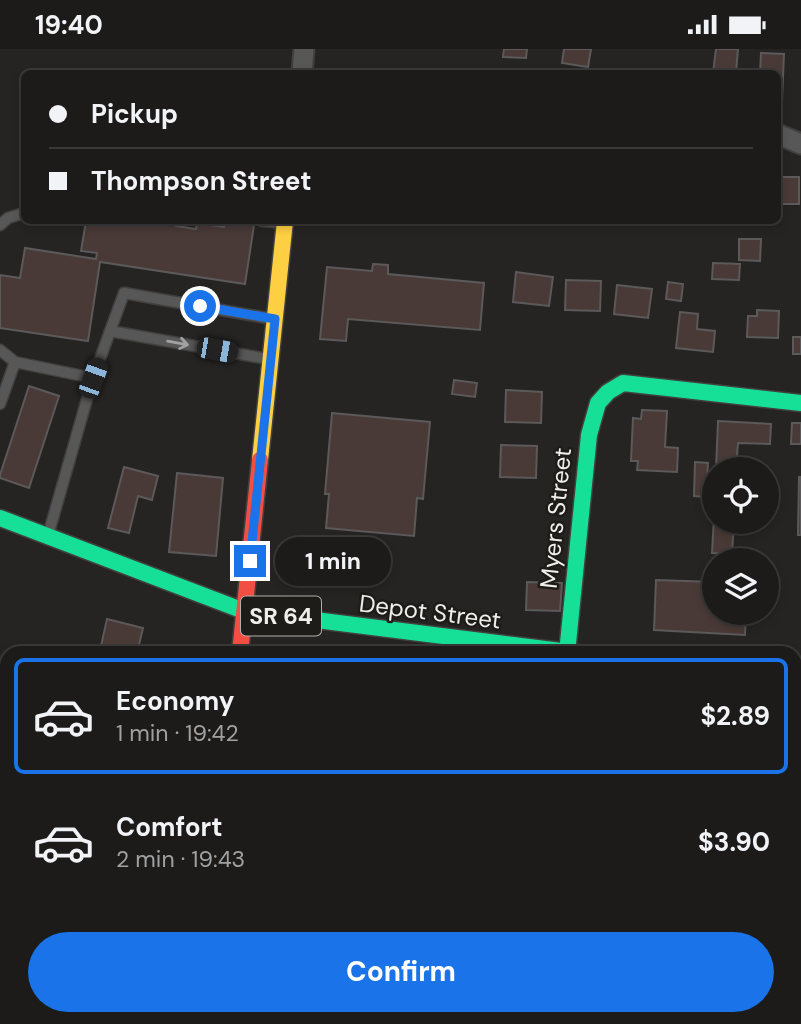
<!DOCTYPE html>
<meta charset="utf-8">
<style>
:root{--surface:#1c1b1a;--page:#292827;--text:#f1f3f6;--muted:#a0a1a2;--line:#3a3939;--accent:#1a73e8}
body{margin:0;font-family:"DM Sans",sans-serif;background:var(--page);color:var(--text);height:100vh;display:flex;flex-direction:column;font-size:26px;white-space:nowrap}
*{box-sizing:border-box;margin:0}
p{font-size:23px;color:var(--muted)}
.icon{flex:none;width:38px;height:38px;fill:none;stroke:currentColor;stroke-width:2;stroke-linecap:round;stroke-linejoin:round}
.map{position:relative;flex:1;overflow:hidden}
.side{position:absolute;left:0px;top:597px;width:802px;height:380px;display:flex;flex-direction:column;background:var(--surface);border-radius:21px 21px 0 0;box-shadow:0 4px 10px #0003,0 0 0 2px var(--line)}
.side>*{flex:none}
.banner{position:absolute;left:21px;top:21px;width:760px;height:154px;border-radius:10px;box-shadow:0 4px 10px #0003,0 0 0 2px var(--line);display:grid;align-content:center;height:154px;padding:0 28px;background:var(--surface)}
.fabs{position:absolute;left:702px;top:408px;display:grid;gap:14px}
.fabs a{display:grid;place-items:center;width:77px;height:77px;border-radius:50%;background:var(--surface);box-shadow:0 4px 10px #0003,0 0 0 2px var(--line);font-size:35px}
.end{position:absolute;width:32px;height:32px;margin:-16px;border:9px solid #1a73e8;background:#fff;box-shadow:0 0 0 4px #fff}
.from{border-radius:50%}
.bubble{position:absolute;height:49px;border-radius:24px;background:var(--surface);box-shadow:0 4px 10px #0003,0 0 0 2px var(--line);font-size:23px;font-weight:700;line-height:49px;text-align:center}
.car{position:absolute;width:21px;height:42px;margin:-21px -10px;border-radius:9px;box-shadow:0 0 5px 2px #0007;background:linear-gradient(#222 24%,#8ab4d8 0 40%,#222 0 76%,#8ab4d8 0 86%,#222 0)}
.banner b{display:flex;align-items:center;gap:24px;height:66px;font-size:26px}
.banner b+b{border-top:2px solid var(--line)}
.banner i{width:18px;height:18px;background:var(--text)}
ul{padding:12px 0 0;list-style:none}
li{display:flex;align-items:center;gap:21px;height:116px;margin:0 14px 10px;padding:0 14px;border:4px solid transparent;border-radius:10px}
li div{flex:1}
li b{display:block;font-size:26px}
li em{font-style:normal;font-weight:700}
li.active{border-color:var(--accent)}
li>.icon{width:63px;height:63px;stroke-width:1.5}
.action{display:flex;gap:14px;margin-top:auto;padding:14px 28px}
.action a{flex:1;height:80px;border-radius:42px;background:var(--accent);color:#fff;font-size:28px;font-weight:700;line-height:80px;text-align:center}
.status{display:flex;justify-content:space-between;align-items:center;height:49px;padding:0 35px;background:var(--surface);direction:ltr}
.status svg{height:19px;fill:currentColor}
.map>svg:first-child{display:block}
.building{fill:#493a37;stroke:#5b5959;stroke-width:2}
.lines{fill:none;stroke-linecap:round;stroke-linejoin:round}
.lane-casing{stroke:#41403f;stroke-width:13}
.street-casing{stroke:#41403f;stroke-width:23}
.fast-casing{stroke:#41403f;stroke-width:19}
.slow-casing{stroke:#41403f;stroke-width:19}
.jam-casing{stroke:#41403f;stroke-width:19}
.lane{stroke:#575757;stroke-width:10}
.street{stroke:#575757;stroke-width:19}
.fast{stroke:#16e098;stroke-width:16}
.slow{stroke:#ffcf43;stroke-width:16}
.jam{stroke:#f24e42;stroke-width:16}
.oneway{stroke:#a3a2a2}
.route{stroke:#1a73e8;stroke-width:9}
.labels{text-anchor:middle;stroke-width:5;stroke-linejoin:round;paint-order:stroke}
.shield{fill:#1d1c18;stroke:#b0afac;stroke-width:2}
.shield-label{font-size:23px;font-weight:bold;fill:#efeeec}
.street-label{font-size:24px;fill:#efeeec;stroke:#1d1c18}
</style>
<div class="status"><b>19:40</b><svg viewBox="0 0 49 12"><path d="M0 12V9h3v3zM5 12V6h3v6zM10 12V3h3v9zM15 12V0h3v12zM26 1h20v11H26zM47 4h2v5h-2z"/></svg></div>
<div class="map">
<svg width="801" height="975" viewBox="0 0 801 975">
<rect width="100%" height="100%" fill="#252423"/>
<!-- building -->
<g class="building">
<polygon points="504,0 527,0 526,9 503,8"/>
<polygon points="564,0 591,0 588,18 562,14"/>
<polygon points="716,0 738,0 736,24 713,24"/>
<polygon points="761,4 784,5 782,51 777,51 777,24 760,24"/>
<rect x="777" y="128" width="22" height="27"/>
<polygon points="86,172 177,172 176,177 196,180 197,174 224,178 225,172 254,176 245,235 100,213 88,292 0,279 0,226 20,229 25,199 96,210 97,204 81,202"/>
<polygon points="739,190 761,190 760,212 739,211"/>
<polygon points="713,214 740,215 739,231 712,230"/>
<polygon points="373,215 388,216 388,225 484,234 480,281 348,270 346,292 320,290 327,218 372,222"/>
<polygon points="516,223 553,228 549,257 513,253"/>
<polygon points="566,231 601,232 600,262 565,261"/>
<polygon points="668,233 683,235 681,252 666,250"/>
<polygon points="617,236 652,240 648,269 614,265"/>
<polygon points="757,261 779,262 778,289 747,288 748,267 757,267"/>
<polygon points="680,263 698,265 697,280 715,282 713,303 676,299"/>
<rect x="793" y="288" width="8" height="17"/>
<polygon points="454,331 477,334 475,348 452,345"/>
<polygon points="29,337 59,347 29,439 0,429 0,426"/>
<polygon points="506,341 542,343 541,374 505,373"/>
<polygon points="642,361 667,362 665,398 678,399 677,423 637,421 638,412 631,412 633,369 641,370"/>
<polygon points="332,364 430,373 423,450 417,449 414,487 326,479 329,445 325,445"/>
<polygon points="718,372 771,375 770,395 738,394 736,420 716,420"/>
<polygon points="792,374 801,374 801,395 791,395"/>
<polygon points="501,396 537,397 536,429 500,428"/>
<polygon points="695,413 708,414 706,448 694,447"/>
<polygon points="124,418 158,427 152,451 138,447 129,484 108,479"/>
<polygon points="177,424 223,429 216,507 169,503"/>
<polygon points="799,428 801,428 801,486 798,486"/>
<polygon points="714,467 714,472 734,472 732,505 712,504"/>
<polygon points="656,531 714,533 714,564 746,564 745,586 654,581"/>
<polygon points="527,533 562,534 560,562 526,561"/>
<polygon points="107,570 143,579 137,604 101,597"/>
<polygon points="7,905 7,931 0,924 0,912"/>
<polygon points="51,970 102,970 108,975 49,975"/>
<rect x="455" y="970" width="28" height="5"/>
<polygon points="553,970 572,970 600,974 552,975"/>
<polygon points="757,970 782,970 783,975 758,975"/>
</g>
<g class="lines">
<defs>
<g id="lane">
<polyline points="262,172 284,174"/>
<polyline points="0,176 8,169 24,164"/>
<polyline points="110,282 268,310"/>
<polyline points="0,301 15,313 93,329 49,483"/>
<polyline points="93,329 124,244 273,270"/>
<polyline points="0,355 15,313"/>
</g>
<g id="street">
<polyline points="302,24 304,0"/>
<polyline points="777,85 801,95"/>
<polyline points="197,975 198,970"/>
<polyline points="515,975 516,970"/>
</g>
<g id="fast">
<polyline points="0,469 244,562 577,604"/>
<polyline points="567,604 589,386 598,354 608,343 623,334 801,354"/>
<polyline points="794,625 801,626"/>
</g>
<polyline id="slow" points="260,411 285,172"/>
<polyline id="jam" points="240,604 260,411"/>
</defs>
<!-- lane casing -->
<use href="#lane" class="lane-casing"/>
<!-- street casing -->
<use href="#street" class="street-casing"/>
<!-- fast casing -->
<use href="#fast" class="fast-casing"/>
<!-- slow casing -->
<use href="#slow" class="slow-casing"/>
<!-- jam casing -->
<use href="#jam" class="jam-casing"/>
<!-- lane -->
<use href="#lane" class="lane"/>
<!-- street -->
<use href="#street" class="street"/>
<!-- fast -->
<use href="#fast" class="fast"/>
<!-- slow -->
<use href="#slow" class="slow"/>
<!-- jam -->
<use href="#jam" class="jam"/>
</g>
<!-- one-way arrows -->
<defs><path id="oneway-shaft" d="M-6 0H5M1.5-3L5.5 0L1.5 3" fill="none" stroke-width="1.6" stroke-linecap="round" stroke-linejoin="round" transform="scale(1.75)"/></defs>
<use class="oneway" href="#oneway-shaft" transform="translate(178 294) rotate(10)"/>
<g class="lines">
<!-- route -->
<polyline class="route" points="200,257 275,270 250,512"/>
</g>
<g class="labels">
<!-- shield labels -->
<rect class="shield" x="241" y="547.5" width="80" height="39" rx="5"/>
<g class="shield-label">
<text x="281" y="575">SR 64</text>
</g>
<!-- street labels -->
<g class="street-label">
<text transform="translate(556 469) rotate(-84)" y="8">Myers Street</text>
<text transform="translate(430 563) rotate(7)" y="8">Depot Street</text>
</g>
</g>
</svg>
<div class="fabs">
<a><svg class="icon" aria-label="locate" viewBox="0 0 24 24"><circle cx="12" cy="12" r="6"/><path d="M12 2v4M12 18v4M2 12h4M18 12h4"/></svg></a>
<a><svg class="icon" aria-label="layers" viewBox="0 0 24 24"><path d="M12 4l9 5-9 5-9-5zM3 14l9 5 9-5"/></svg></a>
</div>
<i class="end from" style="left:200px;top:257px"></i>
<i class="end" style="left:250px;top:512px"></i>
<div class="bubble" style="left:275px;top:488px;width:116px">1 min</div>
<i class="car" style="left:217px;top:301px;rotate:100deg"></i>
<i class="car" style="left:93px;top:329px;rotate:20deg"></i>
<div class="banner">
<b><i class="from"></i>Pickup</b>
<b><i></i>Thompson Street</b>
</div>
<section class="side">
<ul>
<li class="active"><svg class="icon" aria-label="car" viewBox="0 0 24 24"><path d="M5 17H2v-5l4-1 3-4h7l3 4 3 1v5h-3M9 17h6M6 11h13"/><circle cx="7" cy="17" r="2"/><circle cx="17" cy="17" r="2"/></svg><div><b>Economy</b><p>1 min · 19:42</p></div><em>$2.89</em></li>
<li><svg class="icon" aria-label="car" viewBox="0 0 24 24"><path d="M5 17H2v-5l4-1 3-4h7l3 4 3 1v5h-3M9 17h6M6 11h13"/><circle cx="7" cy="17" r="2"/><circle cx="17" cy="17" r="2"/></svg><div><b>Comfort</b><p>2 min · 19:43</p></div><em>$3.90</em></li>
</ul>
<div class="action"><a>Confirm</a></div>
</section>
</div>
